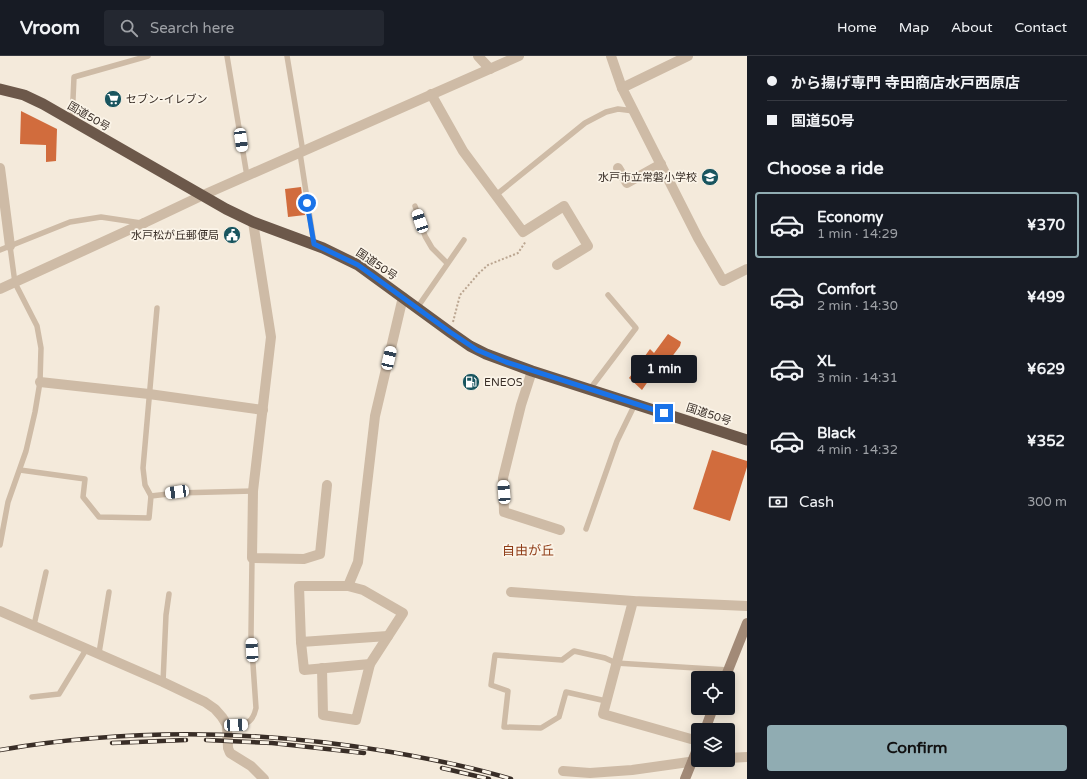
<!DOCTYPE html>
<meta charset="utf-8">
<style>
:root{--surface:#171b24;--page:#242831;--text:#f1f3f6;--muted:#9ea1a6;--line:#363941;--accent:#90acb2}
body{margin:0;font-family:"Varela Round","Noto Sans JP",sans-serif;background:var(--page);color:var(--text);height:100vh;display:flex;flex-direction:column;font-size:15px;white-space:nowrap}
*{box-sizing:border-box;margin:0}
p{font-size:13px;color:var(--muted)}
.icon{flex:none;width:22px;height:22px;fill:none;stroke:currentColor;stroke-width:2;stroke-linecap:round;stroke-linejoin:round}
.map{position:relative;flex:1;overflow:hidden}
.panel{display:flex;flex-direction:column;background:var(--surface);width:340px}
.panel>*{flex:none}
.banner{display:grid;align-content:center;height:88px;padding:0 20px;background:var(--surface)}
.fabs{position:absolute;left:691px;top:615px;display:grid;gap:8px}
.fabs a{display:grid;place-items:center;width:44px;height:44px;border-radius:4px;background:var(--surface);box-shadow:0 2px 10px #0003;font-size:20px}
.end{position:absolute;width:18px;height:18px;margin:-9px;border:5px solid #1a73e8;background:#fff;box-shadow:0 0 0 2px #fff}
.from{border-radius:50%}
.bubble{position:absolute;height:28px;border-radius:4px;background:var(--surface);box-shadow:0 2px 10px #0003;font-size:13px;font-weight:700;line-height:28px;text-align:center}
.car{position:absolute;width:12px;height:24px;margin:-12px -6px;border-radius:5px;box-shadow:0 0 3px 1px #0007;background:linear-gradient(#fff 24%,#345 0 40%,#fff 0 76%,#345 0 86%,#fff 0)}
.banner b{display:flex;align-items:center;gap:14px;height:38px;font-size:15px}
.banner b+b{border-top:1px solid var(--line)}
.banner i{width:10px;height:10px;background:var(--text)}
ul{padding:0;list-style:none}
li{display:flex;align-items:center;gap:12px;height:66px;margin:0 8px 6px;padding:0 12px;border:2px solid transparent;border-radius:4px}
li div{flex:1}
li b{display:block;font-size:15px}
li em{font-style:normal;font-weight:700}
li.active{border-color:var(--accent)}
li>.icon{width:36px;height:36px;stroke-width:1.5}
h2{padding:0 20px;font-size:18px;line-height:48px}
.pay{display:flex;align-items:center;gap:10px;height:44px;padding:0 20px;font-size:15px}
.pay p{margin-inline-start:auto}
.button{display:flex;gap:8px;margin-top:auto;padding:8px 20px}
.button a{flex:1;height:46px;border-radius:4px;background:var(--accent);color:#111;font-size:16px;font-weight:700;line-height:46px;text-align:center}
header{display:flex;align-items:center;gap:24px;box-sizing:border-box;height:56px;padding:0 20px;background:var(--surface);border-bottom:1px solid var(--line)}
header strong{font-size:19px}
nav{display:flex;gap:22px;margin-inline-start:auto;font-size:14px}
.search{width:280px;height:36px;background:var(--page);display:flex;align-items:center;gap:10px;box-sizing:border-box;padding:0 14px;border-radius:4px;color:var(--muted);font-size:15px}
main{display:flex;flex:1;min-height:0}
.map>svg:first-child{display:block}
.building{fill:#d16c3d}
.lines{fill:none;stroke-linecap:round;stroke-linejoin:round}
.path{stroke:#baa590;stroke-width:2;stroke-dasharray:2 2;stroke-linecap:butt}
.service{stroke:#cebba6;stroke-width:5.5}
.minor{stroke:#cebba6;stroke-width:10}
.tertiary{stroke:#cebba6;stroke-width:10}
.secondary{stroke:#a28a77;stroke-width:10}
.trunk{stroke:#6c584a;stroke-width:11}
.rail-casing{stroke:#392e27;stroke-width:4.5}
.rail{stroke:#fbf4e8;stroke-width:3;stroke-dasharray:9;stroke-linecap:butt}
.route{stroke:#1a73e8;stroke-width:5}
.labels{text-anchor:middle;stroke-width:3.5;stroke-linejoin:round;paint-order:stroke}
.poi-label{font-size:11px;fill:#392e27;stroke:#fbf4e8;text-anchor:start}
.street-label{font-size:11px;fill:#392e27;stroke:#fbf4e8}
.quarter-label{font-size:13px;fill:#903e19;stroke:#fbf4e8}
</style>
<header>
<strong>Vroom</strong>
<div class="search"><svg class="icon" aria-label="search" viewBox="0 0 24 24"><circle cx="10" cy="10" r="6"/><path d="M15 15l6 6"/></svg>Search here</div>
<nav><a>Home</a><a>Map</a><a>About</a><a>Contact</a></nav>
</header>
<main>
<div class="map">
<svg width="747" height="723" viewBox="0 0 747 723">
<rect width="100%" height="100%" fill="#f4eadb"/>
<!-- building -->
<g class="building">
<polygon points="21,55 57,73 56,105 46,106 46,89 20,88"/>
<polygon points="301,131 305,159 288,161 285,133"/>
<polygon points="231,171 239,174 234,188 225,184"/>
<polygon points="668,278 681,286 680,290 662,314 658,311 642,334 629,322 650,293 654,297"/>
<polygon points="712,394 747,405 747,411 730,465 693,453"/>
</g>
<g class="lines">
<!-- path -->
<polyline class="path" points="453,266 460,239 479,217 488,209 518,197 526,185"/>
<!-- service -->
<g class="service">
<polyline points="227,0 247,120"/>
<polyline points="287,0 303,96"/>
<polyline points="72,65 74,21 148,0"/>
<polyline points="300,97 314,188"/>
<polyline points="496,139 585,67 606,56 618,53 634,55"/>
<polyline points="415,150 425,180 432,192 447,207"/>
<polyline points="0,194 70,166 101,161 141,167"/>
<polyline points="417,252 464,184"/>
<polyline points="590,333 636,272 608,239"/>
<polyline points="20,414 85,423 83,441 99,461 149,462 151,440 177,437 253,435"/>
<polyline points="151,440 145,429 143,412 157,252"/>
<polyline points="586,473 617,385 635,348"/>
<polyline points="0,489 8,446 26,395 35,356 40,326 41,292 37,270 15,227 10,190"/>
<polyline points="34,569 46,516"/>
<polyline points="99,597 109,536"/>
<polyline points="163,626 166,559 169,538"/>
<polyline points="32,641 59,638 87,592"/>
<polyline points="606,645 566,636 559,661 541,672 504,671 508,635 491,629 495,599 562,604 574,595 605,602 616,607 728,614"/>
<path d="M227 669C244 668 252 670 256 652L251 579 252 502"/>
</g>
<!-- minor -->
<g class="minor">
<polyline points="478,0 490,13"/>
<polyline points="611,0 622,32"/>
<polyline points="688,0 622,32 698,182 723,225 747,213"/>
<polyline points="431,38 463,95 523,176 564,150 588,190 557,209"/>
<polyline points="0,112 10,190"/>
<polyline points="618,112 627,127 661,108"/>
<polyline points="253,166 271,281 253,435 252,502 304,503 320,498 327,429"/>
<polyline points="0,233 144,167"/>
<polyline points="532,315 521,349 503,422 504,456 560,474"/>
<polyline points="40,326 149,338 263,354"/>
<polyline points="348,530 363,534 403,557 370,608 304,614 301,586 299,530 348,530 358,506 375,360 403,241"/>
<polyline points="511,536 633,545 747,550"/>
<polyline points="633,545 603,658 698,685"/>
<polyline points="0,555 163,626 205,646 215,653 222,661 227,669 228,692 230,697 251,710 264,723"/>
<polyline points="301,586 388,580"/>
<polyline points="322,612 323,659 356,664 370,608"/>
<polyline points="728,702 747,701"/>
<polyline points="563,715 590,717 632,714 703,704"/>
</g>
<!-- tertiary -->
<polyline class="tertiary" points="144,167 201,140 519,0"/>
<!-- secondary -->
<g class="secondary">
<polyline points="725,622 747,567"/>
<polyline points="705,674 713,652"/>
<polyline points="685,723 698,691"/>
</g>
<!-- trunk -->
<polyline class="trunk" points="0,33 24,39 43,48 226,153 253,166 323,192 358,209 450,276 470,290 486,298 532,315 747,384"/>
<defs>
<g id="rail">
<polyline points="206,684 272,687 364,697"/>
<polyline points="112,687 186,684"/>
<path d="M0 694C129 672 262 674 391 696 431 703 472 711 511 723"/>
<polyline points="442,712 489,723"/>
</g>
</defs>
<!-- rail casing -->
<use href="#rail" class="rail-casing"/>
<!-- rail -->
<use href="#rail" class="rail"/>
</g>
<g class="lines">
<!-- route -->
<polyline class="route" points="307,147 314,188 358,209 450,276 477,294 506,306 664,357"/>
</g>
<!-- icons -->
<defs>
<symbol id="supermarket-disc" viewBox="-11 -11 22 22"><circle r="9.5" fill="#19555f" stroke="#fbf4e8"/><path d="M-6-5.5h2.5l.6 2H6L4.5 2H-2.5L-4.4-4H-6ZM-1.5 3.2a1.3 1.3 0 1 0 .1 0ZM3 3.2a1.3 1.3 0 1 0 .1 0Z" fill="#fff"/></symbol>
<symbol id="school-disc" viewBox="-11 -11 22 22"><circle r="9.5" fill="#19555f" stroke="#fbf4e8"/><path d="M0-5L7-2L0 1L-7-2ZM-4 1L0 2.5L4 1V4Q0 6-4 4Z" fill="#fff"/></symbol>
<symbol id="civic-disc" viewBox="-11 -11 22 22"><circle r="9.5" fill="#19555f" stroke="#fbf4e8"/><path d="M-.6-6.5H3V-4.5H.6V-3L4-1V1h2V6H-6V1h2V-1L-.6-3ZM-1.2 2.5V6h2.4V2.5Z" fill="#fff"/></symbol>
<symbol id="fuel-disc" viewBox="-11 -11 22 22"><circle r="9.5" fill="#19555f" stroke="#fbf4e8"/><path d="M-5.5-6h7V0h2V4h1.3V-2.5L3-4.5l.8-.8L6-3V5H2.5V1h-1V6h-7ZM-4.2-4.7v3.2H.2V-4.7Z" fill="#fff"/></symbol>
</defs>
<g fill-rule="evenodd">
<use href="#supermarket-disc" x="103" y="33" width="20" height="20"/>
<use href="#school-disc" x="700" y="111" width="20" height="20"/>
<use href="#civic-disc" x="222" y="169" width="20" height="20"/>
<use href="#fuel-disc" x="461" y="316" width="20" height="20"/>
</g>
<g class="labels">
<!-- poi labels -->
<g class="poi-label">
<text x="126" y="47">セブン-イレブン</text>
<text x="697" y="125" text-anchor="end">水戸市立常磐小学校</text>
<text x="219" y="183" text-anchor="end">水戸松が丘郵便局</text>
<text x="484" y="330">ENEOS</text>
</g>
<!-- street labels -->
<g class="street-label">
<text transform="translate(89 60) rotate(30)" y="4">国道50号</text>
<text transform="translate(377 208) rotate(34)" y="4">国道50号</text>
<text transform="translate(709 358) rotate(18)" y="4">国道50号</text>
</g>
<!-- quarter labels -->
<g class="quarter-label">
<text x="528" y="499">自由が丘</text>
</g>
</g>
</svg>
<div class="fabs">
<a><svg class="icon" aria-label="locate" viewBox="0 0 24 24"><circle cx="12" cy="12" r="6"/><path d="M12 2v4M12 18v4M2 12h4M18 12h4"/></svg></a>
<a><svg class="icon" aria-label="layers" viewBox="0 0 24 24"><path d="M12 4l9 5-9 5-9-5zM3 14l9 5 9-5"/></svg></a>
</div>
<i class="end from" style="left:307px;top:147px"></i>
<i class="end" style="left:664px;top:357px"></i>
<div class="bubble" style="left:631px;top:299px;width:66px">1 min</div>
<i class="car" style="left:241px;top:84px;rotate:172deg"></i>
<i class="car" style="left:420px;top:165px;rotate:341deg"></i>
<i class="car" style="left:389px;top:302px;rotate:13deg"></i>
<i class="car" style="left:177px;top:436px;rotate:262deg"></i>
<i class="car" style="left:504px;top:436px;rotate:356deg"></i>
<i class="car" style="left:252px;top:594px;rotate:357deg"></i>
<i class="car" style="left:236px;top:669px;rotate:87deg"></i>
</div>
<section class="panel">
<div class="banner">
<b><i class="from"></i>から揚げ専門 寺田商店水戸西原店</b>
<b><i></i>国道50号</b>
</div>
<h2>Choose a ride</h2>
<ul>
<li class="active"><svg class="icon" aria-label="car" viewBox="0 0 24 24"><path d="M5 17H2v-5l4-1 3-4h7l3 4 3 1v5h-3M9 17h6M6 11h13"/><circle cx="7" cy="17" r="2"/><circle cx="17" cy="17" r="2"/></svg><div><b>Economy</b><p>1 min · 14:29</p></div><em>¥370</em></li>
<li><svg class="icon" aria-label="car" viewBox="0 0 24 24"><path d="M5 17H2v-5l4-1 3-4h7l3 4 3 1v5h-3M9 17h6M6 11h13"/><circle cx="7" cy="17" r="2"/><circle cx="17" cy="17" r="2"/></svg><div><b>Comfort</b><p>2 min · 14:30</p></div><em>¥499</em></li>
<li><svg class="icon" aria-label="car" viewBox="0 0 24 24"><path d="M5 17H2v-5l4-1 3-4h7l3 4 3 1v5h-3M9 17h6M6 11h13"/><circle cx="7" cy="17" r="2"/><circle cx="17" cy="17" r="2"/></svg><div><b>XL</b><p>3 min · 14:31</p></div><em>¥629</em></li>
<li><svg class="icon" aria-label="car" viewBox="0 0 24 24"><path d="M5 17H2v-5l4-1 3-4h7l3 4 3 1v5h-3M9 17h6M6 11h13"/><circle cx="7" cy="17" r="2"/><circle cx="17" cy="17" r="2"/></svg><div><b>Black</b><p>4 min · 14:32</p></div><em>¥352</em></li>
</ul>
<div class="pay"><svg class="icon" aria-label="cash" viewBox="0 0 24 24"><path d="M3 7h18v10H3z"/><circle cx="12" cy="12" r="2"/></svg>Cash<p>300 m</p></div>
<div class="button"><a>Confirm</a></div>
</section>
</main>
